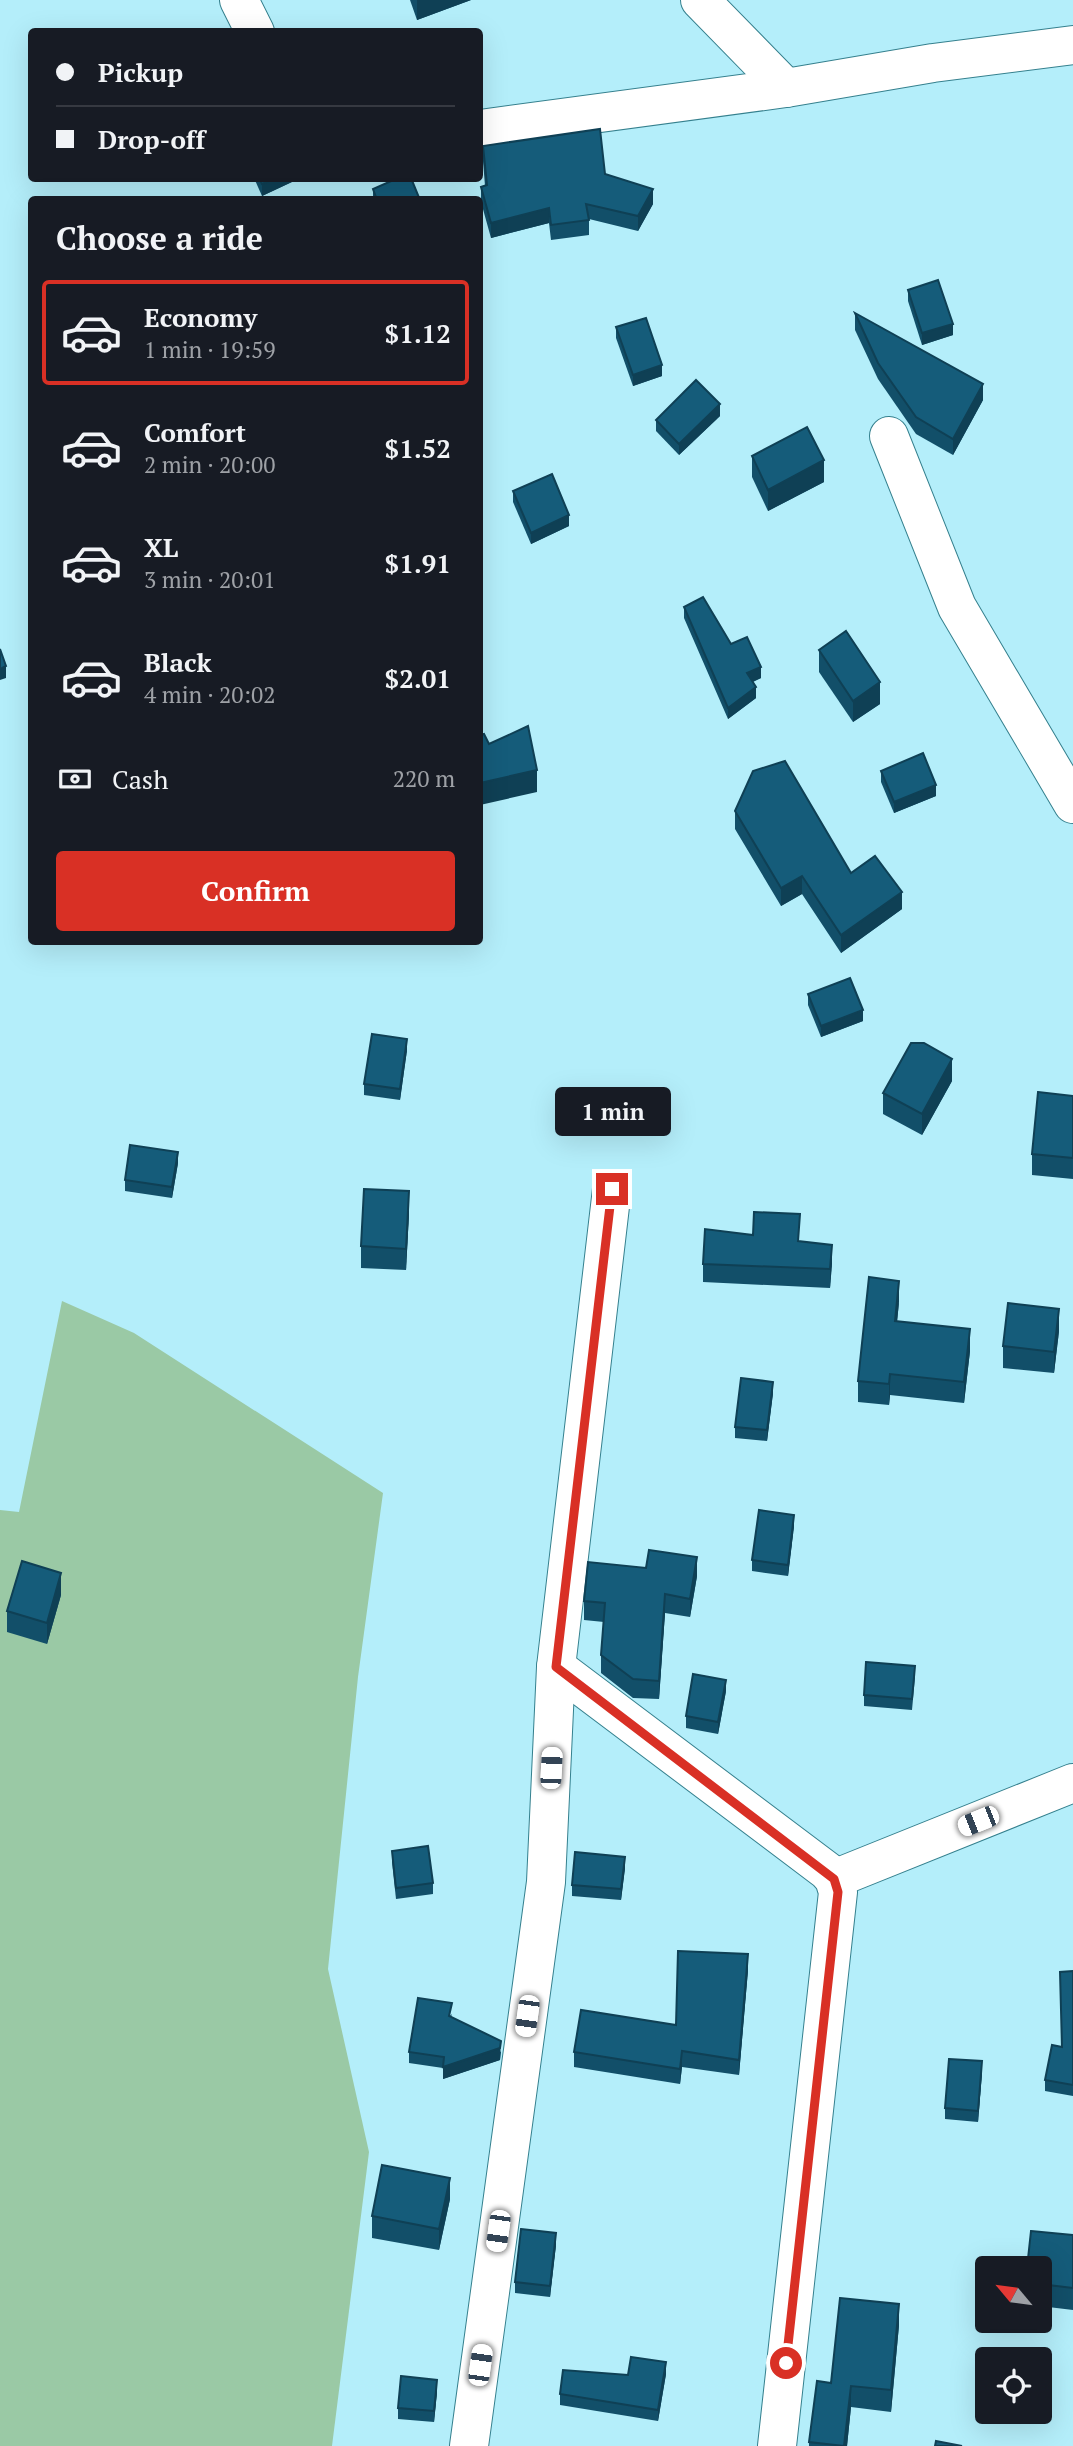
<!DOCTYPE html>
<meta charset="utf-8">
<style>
:root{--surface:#171b24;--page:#20242c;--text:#f1f3f6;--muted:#9ea1a6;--line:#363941;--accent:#d93025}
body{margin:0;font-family:"PT Serif",serif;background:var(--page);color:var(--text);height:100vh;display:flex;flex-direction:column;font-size:26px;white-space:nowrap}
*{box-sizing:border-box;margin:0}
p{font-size:23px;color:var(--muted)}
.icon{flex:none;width:38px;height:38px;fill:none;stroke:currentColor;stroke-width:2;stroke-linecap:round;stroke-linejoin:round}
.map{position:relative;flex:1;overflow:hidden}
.details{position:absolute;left:28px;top:196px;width:455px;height:749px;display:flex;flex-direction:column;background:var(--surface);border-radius:7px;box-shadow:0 7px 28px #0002}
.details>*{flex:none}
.top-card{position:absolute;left:28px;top:28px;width:455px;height:154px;border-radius:7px;box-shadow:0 7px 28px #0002;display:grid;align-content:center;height:154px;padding:0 28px;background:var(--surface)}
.needle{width:46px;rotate:299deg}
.buttons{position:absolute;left:975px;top:2256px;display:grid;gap:14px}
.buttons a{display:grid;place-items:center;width:77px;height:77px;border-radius:7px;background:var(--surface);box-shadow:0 7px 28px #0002;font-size:35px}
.end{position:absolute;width:32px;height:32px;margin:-16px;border:9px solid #d93025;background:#fff;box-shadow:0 0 0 4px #fff}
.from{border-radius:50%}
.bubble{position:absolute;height:49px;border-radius:7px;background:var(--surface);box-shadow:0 7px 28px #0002;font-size:23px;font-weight:700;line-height:49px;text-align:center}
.car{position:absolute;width:21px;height:42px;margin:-21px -10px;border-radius:9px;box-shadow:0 0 5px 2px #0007;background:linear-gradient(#fff 24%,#345 0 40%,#fff 0 76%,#345 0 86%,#fff 0)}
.top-card b{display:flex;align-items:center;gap:24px;height:66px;font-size:26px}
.top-card b+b{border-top:2px solid var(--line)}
.top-card i{width:18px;height:18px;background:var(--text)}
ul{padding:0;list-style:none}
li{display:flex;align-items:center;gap:21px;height:105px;margin:0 14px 10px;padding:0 14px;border:4px solid transparent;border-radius:7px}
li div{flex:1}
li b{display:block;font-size:26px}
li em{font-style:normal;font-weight:700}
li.active{border-color:var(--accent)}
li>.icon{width:63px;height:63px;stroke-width:1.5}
h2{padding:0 28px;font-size:32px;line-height:84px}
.pay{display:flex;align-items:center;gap:18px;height:77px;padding:0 28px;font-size:26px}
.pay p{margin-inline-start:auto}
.cta{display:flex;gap:14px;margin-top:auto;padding:14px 28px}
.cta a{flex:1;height:80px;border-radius:7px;background:var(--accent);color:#fff;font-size:28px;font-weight:700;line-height:80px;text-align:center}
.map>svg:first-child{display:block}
.green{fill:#9ac9a5}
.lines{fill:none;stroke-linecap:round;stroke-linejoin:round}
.street-casing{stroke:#35808e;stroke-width:40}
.street{stroke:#fff;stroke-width:38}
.wall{fill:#124f69}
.shaded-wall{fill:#0f4055}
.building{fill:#155c7a;stroke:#0f4055;stroke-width:2}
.route{stroke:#d93025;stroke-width:9}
</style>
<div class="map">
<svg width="1073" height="2446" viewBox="0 0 1073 2446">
<rect width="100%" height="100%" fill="#b4eefa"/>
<!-- green -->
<polygon class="green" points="62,1301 134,1333 383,1493 358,1677 328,1969 369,2152 332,2446 0,2446 0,1510 19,1512"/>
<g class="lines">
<defs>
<g id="street">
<polyline points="239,0 255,32"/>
<polyline points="700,0 786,88"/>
<polyline points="480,129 786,88 933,63 1073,45"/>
<polyline points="889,436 957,607 1073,804"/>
<polyline points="556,1667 827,1871 834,1879 838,1892 777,2446"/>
<polyline points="834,1879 1073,1783"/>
<polyline points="469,2446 546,1882 556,1667 612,1189"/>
</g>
</defs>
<!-- street casing -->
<use href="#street" class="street-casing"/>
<!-- street -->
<use href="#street" class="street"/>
</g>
<!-- wall -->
<g class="wall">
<polygon points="410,0 471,0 417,20"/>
<polygon points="483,146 605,174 653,204 638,231 589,219 589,235 551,240 549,223 491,238 481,202 481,187 485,186 483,161"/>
<polygon points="254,178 294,178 294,181 262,196"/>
<polygon points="373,189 420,200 373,200"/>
<polygon points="908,290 953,335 922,345 908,301"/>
<polygon points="855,313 983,400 953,455 916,434 878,379 855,330"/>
<polygon points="616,327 662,376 633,386 616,338"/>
<polygon points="720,416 679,455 656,431 656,420"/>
<polygon points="752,456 824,482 768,511 752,477"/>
<polygon points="513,491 569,526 531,544 513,502"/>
<polygon points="684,607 731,644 761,678 753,682 756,698 728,719 684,618"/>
<polygon points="819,650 880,704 853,722 819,672"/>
<polygon points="881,771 936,796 894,813 881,782"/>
<polygon points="735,811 851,873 902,909 841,953 802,894 781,906 735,829"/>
<polygon points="808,994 863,1021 821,1037 808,1005"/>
<polygon points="407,1050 400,1100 364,1095 364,1084"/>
<polygon points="952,1081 922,1135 883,1114 883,1093"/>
<polygon points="1073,1096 1073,1179 1032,1175 1032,1154"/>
<polygon points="178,1163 172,1198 125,1191 125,1180"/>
<polygon points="409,1213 406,1270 361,1268 361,1246"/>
<polygon points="799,1241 832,1263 830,1288 703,1282 703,1264"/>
<polygon points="899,1302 897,1321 970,1351 964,1403 890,1395 889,1405 858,1402 858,1381"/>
<polygon points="1059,1331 1054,1373 1003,1368 1003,1346"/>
<polygon points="773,1393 767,1441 735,1438 735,1427"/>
<polygon points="794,1526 788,1576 752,1571 752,1560"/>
<polygon points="697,1576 690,1617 665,1613 659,1699 633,1698 601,1673 601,1655 604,1622 584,1620 584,1601"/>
<polygon points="61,1595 47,1644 7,1632 7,1611"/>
<polygon points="915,1677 912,1710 864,1706 864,1695"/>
<polygon points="726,1691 718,1734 686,1728 686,1716"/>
<polygon points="392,1851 433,1883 433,1894 396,1899 392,1862"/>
<polygon points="625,1868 621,1900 572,1896 572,1885"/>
<polygon points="748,1970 739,2075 682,2067 680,2084 574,2067 574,2052 676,2025"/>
<polygon points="1073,1971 1073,2096 1045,2091 1045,2080 1062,2047"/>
<polygon points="452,2014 451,2017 501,2052 500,2060 443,2079 443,2068 409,2063 409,2052"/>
<polygon points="982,2072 978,2122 945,2119 945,2108"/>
<polygon points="450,2199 439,2250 372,2238 372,2216"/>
<polygon points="1073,2235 1073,2310 1040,2306 1040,2268"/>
<polygon points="556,2245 550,2297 515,2293 515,2282"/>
<polygon points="899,2325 891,2412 851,2407 847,2446 809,2446 809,2442 831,2383"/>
<polygon points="666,2374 658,2421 560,2405 560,2394 628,2375"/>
<polygon points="437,2392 434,2422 398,2419 398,2408"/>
</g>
<!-- shaded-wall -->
<g class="shaded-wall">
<polygon points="417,0 471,0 417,20"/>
<polygon points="275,178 294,178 294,181 262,196 262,184"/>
<polygon points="653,189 653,204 638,231 638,216"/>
<polygon points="549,208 549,223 491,238 491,223"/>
<polygon points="953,324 953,335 922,345 922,333"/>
<polygon points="662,365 662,376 633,386 633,375"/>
<polygon points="983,384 983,400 953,455 953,439"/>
<polygon points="720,404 720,416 679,455 679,444"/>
<polygon points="824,460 824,482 768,511 768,490"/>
<polygon points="569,515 569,526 531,544 531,533"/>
<polygon points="6,666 6,678 0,680 0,669"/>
<polygon points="761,667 761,678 747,684 747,673"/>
<polygon points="880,682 880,704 853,722 853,701"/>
<polygon points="756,687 756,698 728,719 728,708"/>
<polygon points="537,770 537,792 480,805 480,783"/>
<polygon points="936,785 936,796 894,813 894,802"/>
<polygon points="802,876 802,894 781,906 781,888"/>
<polygon points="902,892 902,909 841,953 841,935"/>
<polygon points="863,1010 863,1021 821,1037 821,1026"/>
<polygon points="407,1039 407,1050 400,1100 400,1089"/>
<polygon points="952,1059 952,1081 922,1135 922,1114"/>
<polygon points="178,1152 178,1163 172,1198 172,1187"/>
<polygon points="409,1191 409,1213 406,1270 406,1249"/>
<polygon points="832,1245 832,1263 830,1288 830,1269"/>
<polygon points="899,1281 899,1302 895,1343 895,1321"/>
<polygon points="1059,1309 1059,1331 1054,1373 1054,1352"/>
<polygon points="970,1329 970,1351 964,1403 964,1382"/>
<polygon points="890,1374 890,1395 889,1405 889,1384"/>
<polygon points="773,1382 773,1393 767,1441 767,1430"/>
<polygon points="794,1515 794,1526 788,1576 788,1565"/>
<polygon points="697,1557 697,1576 690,1617 690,1599"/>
<polygon points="61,1573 61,1595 47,1644 47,1623"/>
<polygon points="665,1594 665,1613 659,1699 659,1681"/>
<polygon points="726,1680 726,1691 718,1734 718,1722"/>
<polygon points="625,1857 625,1868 621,1900 621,1889"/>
<polygon points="748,1954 748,1970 739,2075 739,2060"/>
<polygon points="501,2041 500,2060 443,2079 443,2067"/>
<polygon points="682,2051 682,2067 680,2084 680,2069"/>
<polygon points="982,2061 982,2072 978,2122 978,2111"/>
<polygon points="450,2178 450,2199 439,2250 439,2229"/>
<polygon points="556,2233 556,2245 550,2297 550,2286"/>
<polygon points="899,2304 899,2325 891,2412 891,2390"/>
<polygon points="666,2362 666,2374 658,2421 658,2410"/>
<polygon points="437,2380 437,2392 434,2422 434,2411"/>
<polygon points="851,2386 851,2407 847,2446 844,2446"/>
</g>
<!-- building -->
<g class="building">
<polygon points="600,129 605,174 653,189 638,216 586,204 589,220 551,225 549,208 491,223 481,187 487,185 483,146"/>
<polygon points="259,178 275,178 262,184"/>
<polygon points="398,178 411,178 420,200 377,200 373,189"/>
<polygon points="938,280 953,324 922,333 908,290"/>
<polygon points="855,313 983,384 953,439 916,417 878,363"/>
<polygon points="646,318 662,365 633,375 616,327"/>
<polygon points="696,380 720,404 679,444 656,420"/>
<polygon points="807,427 824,460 768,490 752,456"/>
<polygon points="552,474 569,515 531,533 513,491"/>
<polygon points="703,597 731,644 747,637 761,667 747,673 756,687 728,708 684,607"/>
<polygon points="846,631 880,682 853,701 819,650"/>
<polygon points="0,649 6,666 0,669"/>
<polygon points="528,726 537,770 480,783 480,735 484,734 489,744"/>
<polygon points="923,753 936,785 894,802 881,771"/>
<polygon points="785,761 851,873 875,856 902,892 841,935 802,876 781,888 735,811 753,771"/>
<polygon points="850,978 863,1010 821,1026 808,994"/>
<polygon points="372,1034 407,1039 400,1089 364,1084"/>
<polygon points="911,1043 924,1043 952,1059 922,1114 883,1093"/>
<polygon points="1038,1092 1073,1096 1073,1158 1032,1154"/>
<polygon points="130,1145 178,1152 172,1187 125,1180"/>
<polygon points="364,1189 409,1191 406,1249 361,1246"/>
<polygon points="754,1212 800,1214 798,1241 832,1245 830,1269 703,1264 705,1229 753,1235"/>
<polygon points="869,1277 899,1281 895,1321 970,1329 964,1382 890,1374 889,1384 858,1381"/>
<polygon points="1008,1303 1059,1309 1054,1352 1003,1346"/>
<polygon points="741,1378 773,1382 767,1430 735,1427"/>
<polygon points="759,1510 794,1515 788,1565 752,1560"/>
<polygon points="649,1550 697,1557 690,1599 665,1594 659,1681 633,1679 601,1655 605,1603 584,1601 588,1562 646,1568"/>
<polygon points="22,1561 61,1573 47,1623 7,1611"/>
<polygon points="866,1662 915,1666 912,1699 864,1695"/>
<polygon points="693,1674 726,1680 718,1722 686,1716"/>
<polygon points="428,1846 433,1883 396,1888 392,1851"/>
<polygon points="575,1852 625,1857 621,1889 572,1885"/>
<polygon points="678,1951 748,1954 739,2060 682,2051 680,2069 574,2052 581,2010 676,2025"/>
<polygon points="1073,1971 1073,2085 1045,2080 1052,2045 1062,2047 1060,1972"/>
<polygon points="418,1998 452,2003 449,2016 501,2041 500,2048 443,2067 444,2057 409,2052"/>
<polygon points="949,2059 982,2061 978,2111 945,2108"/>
<polygon points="382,2165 450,2178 439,2229 372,2216"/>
<polygon points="521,2229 556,2233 550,2286 515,2282"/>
<polygon points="1031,2231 1073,2235 1073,2288 1040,2284 1040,2268 1027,2268"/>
<polygon points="840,2298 899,2304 891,2390 851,2386 844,2446 809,2442 817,2381 831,2383"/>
<polygon points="631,2357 666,2362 658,2410 560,2394 563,2370 628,2375"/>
<polygon points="401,2376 437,2380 434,2411 398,2408"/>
<polygon points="936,2441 962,2446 935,2446"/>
</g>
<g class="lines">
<!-- route -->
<polyline class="route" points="612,1189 556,1667 834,1879 838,1892 786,2363"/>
</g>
</svg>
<div class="buttons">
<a><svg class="needle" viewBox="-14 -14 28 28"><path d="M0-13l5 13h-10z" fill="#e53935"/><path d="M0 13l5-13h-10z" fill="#9ea1a6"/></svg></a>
<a><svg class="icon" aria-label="locate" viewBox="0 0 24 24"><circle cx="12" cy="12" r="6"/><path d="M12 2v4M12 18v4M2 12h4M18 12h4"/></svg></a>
</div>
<i class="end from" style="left:786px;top:2363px"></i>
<i class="end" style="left:612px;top:1189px"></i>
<div class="bubble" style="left:555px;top:1087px;width:116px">1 min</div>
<i class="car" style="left:551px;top:1768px;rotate:3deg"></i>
<i class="car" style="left:978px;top:1821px;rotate:248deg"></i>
<i class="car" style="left:527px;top:2016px;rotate:188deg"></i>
<i class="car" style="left:498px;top:2231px;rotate:188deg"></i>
<i class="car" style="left:480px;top:2365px;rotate:8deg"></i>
<div class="top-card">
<b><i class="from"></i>Pickup</b>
<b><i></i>Drop-off</b>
</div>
<section class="details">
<h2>Choose a ride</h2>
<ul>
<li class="active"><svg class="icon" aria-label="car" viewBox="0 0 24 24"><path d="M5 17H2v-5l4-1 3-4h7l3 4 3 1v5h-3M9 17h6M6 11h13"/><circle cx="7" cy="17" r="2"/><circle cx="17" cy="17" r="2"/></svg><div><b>Economy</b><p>1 min · 19:59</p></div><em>$1.12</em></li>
<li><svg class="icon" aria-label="car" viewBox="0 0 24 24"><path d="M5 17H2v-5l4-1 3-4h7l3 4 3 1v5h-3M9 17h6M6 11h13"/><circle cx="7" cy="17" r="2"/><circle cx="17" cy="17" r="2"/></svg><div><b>Comfort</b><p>2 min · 20:00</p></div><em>$1.52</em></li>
<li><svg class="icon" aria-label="car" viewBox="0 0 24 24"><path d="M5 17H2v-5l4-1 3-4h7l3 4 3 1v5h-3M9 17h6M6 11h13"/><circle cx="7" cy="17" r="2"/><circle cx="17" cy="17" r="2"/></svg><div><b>XL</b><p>3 min · 20:01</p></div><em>$1.91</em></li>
<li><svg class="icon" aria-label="car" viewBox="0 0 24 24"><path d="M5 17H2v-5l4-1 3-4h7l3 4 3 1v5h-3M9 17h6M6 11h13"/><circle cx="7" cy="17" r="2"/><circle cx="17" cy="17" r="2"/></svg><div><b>Black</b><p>4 min · 20:02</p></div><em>$2.01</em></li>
</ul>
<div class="pay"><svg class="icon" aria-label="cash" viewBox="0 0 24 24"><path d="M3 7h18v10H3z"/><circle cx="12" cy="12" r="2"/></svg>Cash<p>220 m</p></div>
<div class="cta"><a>Confirm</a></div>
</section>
</div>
